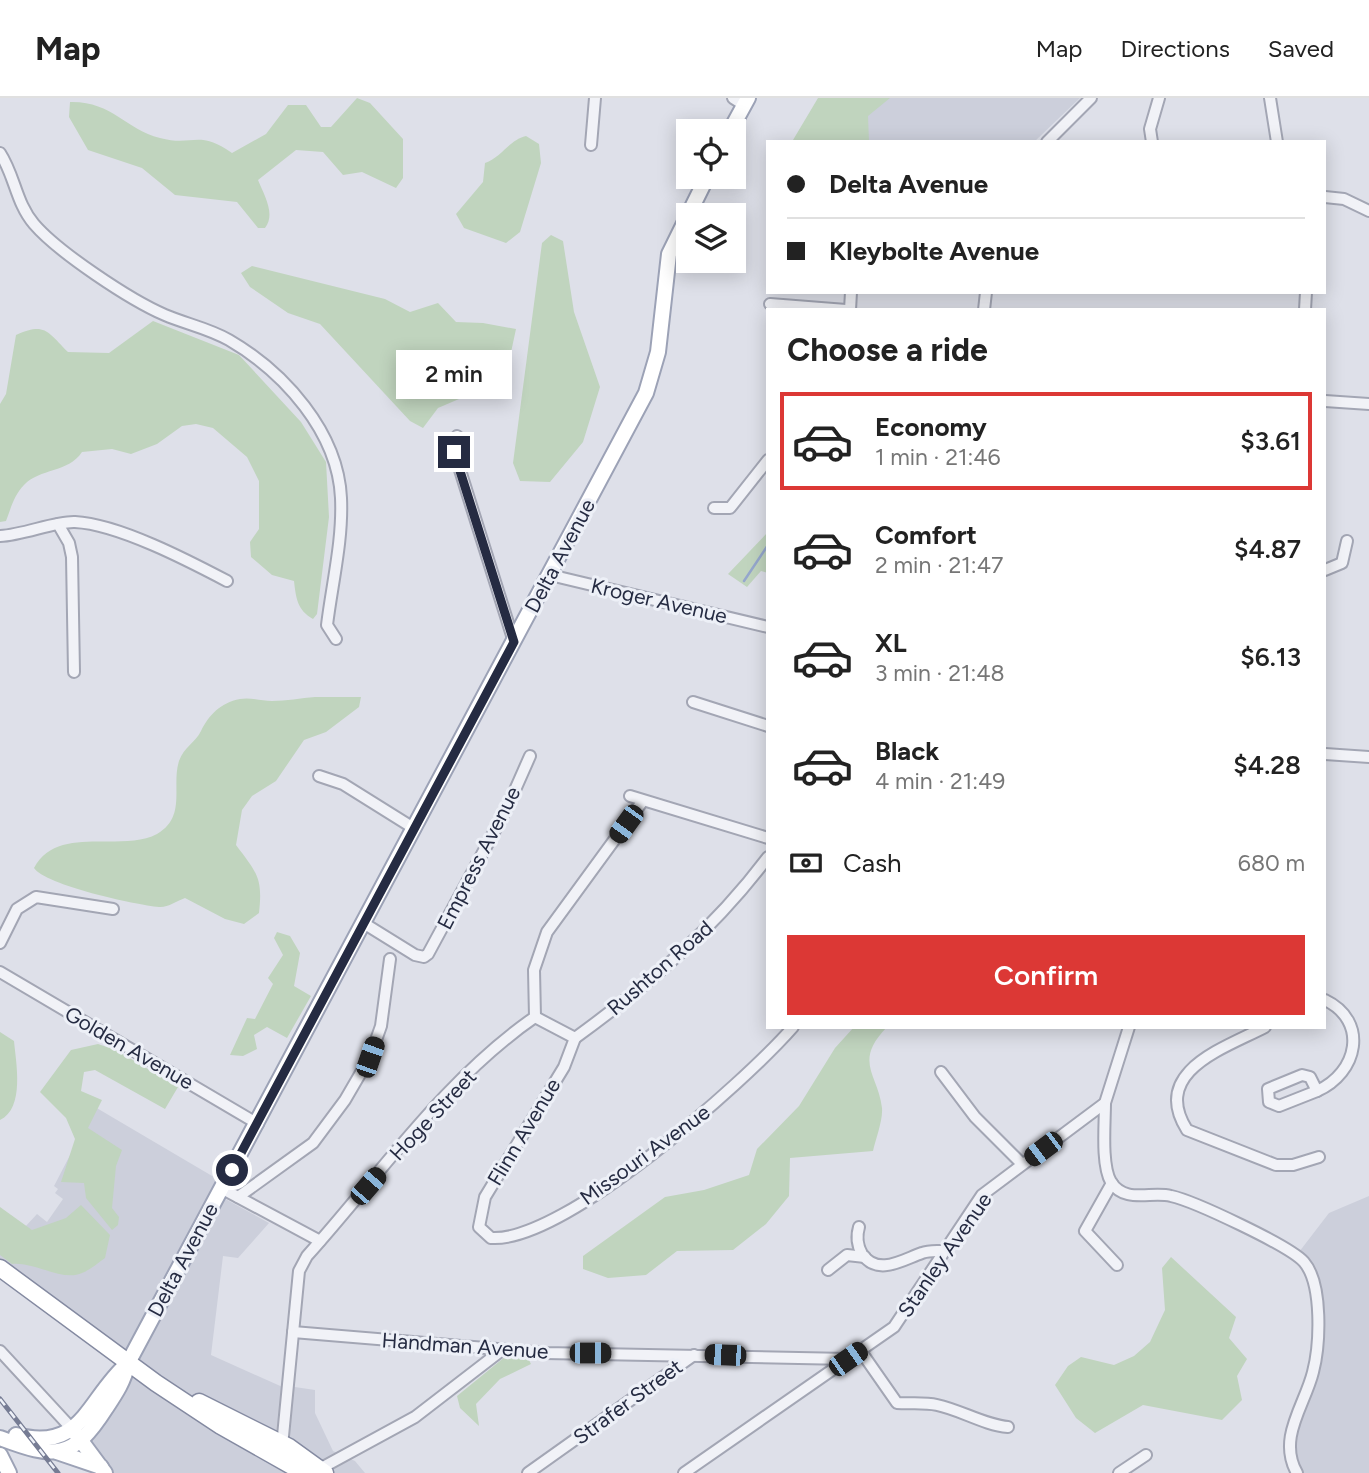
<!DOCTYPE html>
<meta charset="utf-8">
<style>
:root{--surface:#fff;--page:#f2f2f2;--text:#222;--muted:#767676;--line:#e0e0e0;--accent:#dc3835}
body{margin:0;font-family:Figtree,sans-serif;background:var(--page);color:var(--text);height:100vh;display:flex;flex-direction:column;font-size:26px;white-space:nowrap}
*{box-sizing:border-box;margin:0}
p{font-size:23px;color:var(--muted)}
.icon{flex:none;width:38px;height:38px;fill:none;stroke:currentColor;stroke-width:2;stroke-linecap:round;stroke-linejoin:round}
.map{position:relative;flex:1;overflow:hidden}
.side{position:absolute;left:766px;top:210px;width:560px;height:721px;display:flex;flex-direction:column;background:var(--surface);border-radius:0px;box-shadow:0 4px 18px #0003}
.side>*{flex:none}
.hud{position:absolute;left:766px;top:42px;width:560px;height:154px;border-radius:0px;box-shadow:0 4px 18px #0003;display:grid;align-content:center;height:154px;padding:0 21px;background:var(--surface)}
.tools{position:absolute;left:676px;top:21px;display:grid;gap:14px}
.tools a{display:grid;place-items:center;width:70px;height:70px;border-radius:0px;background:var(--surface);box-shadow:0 4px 18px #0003;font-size:35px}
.end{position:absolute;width:32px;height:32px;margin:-16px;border:9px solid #252b42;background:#fff;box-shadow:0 0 0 4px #fff}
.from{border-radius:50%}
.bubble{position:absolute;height:49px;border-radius:0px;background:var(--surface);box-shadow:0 4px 18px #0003;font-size:23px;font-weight:600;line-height:49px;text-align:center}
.car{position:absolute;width:21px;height:42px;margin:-21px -10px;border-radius:9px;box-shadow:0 0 5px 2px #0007;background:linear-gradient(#222 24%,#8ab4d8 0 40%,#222 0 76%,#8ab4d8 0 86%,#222 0)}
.hud b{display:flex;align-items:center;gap:24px;height:66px;font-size:26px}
.hud b+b{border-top:2px solid var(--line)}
.hud i{width:18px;height:18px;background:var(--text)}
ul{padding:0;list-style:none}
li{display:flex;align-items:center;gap:21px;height:98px;margin:0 14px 10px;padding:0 7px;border:4px solid transparent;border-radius:0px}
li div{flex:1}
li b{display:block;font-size:26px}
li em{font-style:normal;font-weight:600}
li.active{border-color:var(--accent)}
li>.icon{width:63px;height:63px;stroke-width:1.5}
h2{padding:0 21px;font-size:32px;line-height:84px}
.pay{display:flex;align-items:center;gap:18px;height:77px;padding:0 21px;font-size:26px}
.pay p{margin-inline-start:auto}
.cta{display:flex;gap:14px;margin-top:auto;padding:14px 21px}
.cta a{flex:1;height:80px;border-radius:0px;background:var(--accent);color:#fff;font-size:28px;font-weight:600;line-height:80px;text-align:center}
header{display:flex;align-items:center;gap:42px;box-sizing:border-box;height:98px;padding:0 35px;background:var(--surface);border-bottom:2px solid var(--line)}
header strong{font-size:33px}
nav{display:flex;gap:38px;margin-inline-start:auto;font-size:24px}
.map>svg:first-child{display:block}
.built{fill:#cccfdb}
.green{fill:#c0d4be}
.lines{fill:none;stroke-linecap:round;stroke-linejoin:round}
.stream{stroke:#95a7cd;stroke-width:2.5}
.minor-casing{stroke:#a3a6b4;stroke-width:14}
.major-casing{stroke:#9ca2b6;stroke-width:18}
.highway-casing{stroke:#848aa1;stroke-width:19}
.minor{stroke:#f1f2f7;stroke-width:10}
.major{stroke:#fff;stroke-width:14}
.highway{stroke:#fff;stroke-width:16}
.rail-casing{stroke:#767c94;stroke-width:5}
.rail{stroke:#edf0f7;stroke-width:2.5;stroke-dasharray:8;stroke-linecap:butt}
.route{stroke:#252b42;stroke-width:9}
.labels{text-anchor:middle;stroke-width:6;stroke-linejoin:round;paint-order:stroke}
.street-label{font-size:21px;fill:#252b42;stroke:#edf0f7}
</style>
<header>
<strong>Map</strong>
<nav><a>Map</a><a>Directions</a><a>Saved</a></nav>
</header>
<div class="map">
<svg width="1369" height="1375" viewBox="0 0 1369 1375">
<rect width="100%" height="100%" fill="#dee0e9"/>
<!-- built -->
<g class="built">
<polygon points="870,0 1080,0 1034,44 842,44"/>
<polygon points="95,1009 224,1085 218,1097 269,1125 238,1160 223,1158 211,1257 287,1291 288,1288 315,1292 315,1315 333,1353 355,1363 365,1375 103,1375 78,1338 127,1265 0,1170 0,1156 37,1116 47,1124 63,1101 55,1095 58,1091 54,1088"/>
<polygon points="1369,1098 1369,1375 1297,1375 1289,1351 1313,1275 1316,1195 1296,1158 1329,1115"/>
</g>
<!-- green -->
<g class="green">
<path d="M357 0 370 5 403 41V80L396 90 362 74 343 77 323 54 296 52 258 82C264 97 276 116 265 130H258L237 104 175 97 142 70 88 52 69 19 70 4C112 3 125 31 160 40 193 49 198 31 232 55L266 36 288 7H306L321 29H331Z"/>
<polygon points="818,0 890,0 868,18 869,44 793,42"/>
<path d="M526 38 539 46 541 65 520 134 506 145 464 130 456 116 483 84 485 65C502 59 509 42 526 38Z"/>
<polygon points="551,137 563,143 574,214 600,289 583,344 550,384 520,383 513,365 542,145"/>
<polygon points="252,168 385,201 410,214 438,205 456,224 483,225 516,231 502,296 459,301 438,310 423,330 410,323 320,226 288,215 250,189 241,175"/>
<path d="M153 223 239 257 301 324 326 364 329 419 317 516 313 521C297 512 296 500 294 483L272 477 251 459 250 444 259 431V383L247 359 213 330 196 326 182 328 157 346 131 356 112 351 82 354C68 375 40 370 24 387 14 397 11 410 6 423L0 424V306L6 296 16 237C45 224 47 233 68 254L109 255Z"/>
<polygon points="768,434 768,475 761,473 747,489 728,476"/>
<path d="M315 599H361L359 609 326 634 304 642 276 683 252 698 242 712 236 747C257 775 263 780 259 815L244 826 225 821 185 800C177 803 167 810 159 809 136 807 45 787 34 770 57 726 121 755 157 736 187 719 171 688 179 663 184 649 195 645 201 633 209 617 220 605 240 601 250 599 262 603 272 603 286 603 301 600 315 599Z"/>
<polygon points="277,834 290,838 300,855 294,888 311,898 287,940 267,929 254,937 257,951 243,958 230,957 247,920 255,921 273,886 268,880 283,857 274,840"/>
<path d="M854 929H887C853 964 878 976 882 1010 883 1022 876 1040 873 1053L790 1060 789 1098 766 1126 733 1152 677 1153 646 1177 608 1180 583 1171V1158L665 1099 704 1092 749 1077 757 1051 799 1008 835 950Z"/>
<path d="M0 934 14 943C16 965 25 1010 0 1022Z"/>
<polygon points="98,946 116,952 178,989 165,1011 95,972 84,974 81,993 102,1002 88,1030 122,1052 116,1068 112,1110 119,1119 118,1127 112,1132 86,1100 84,1085 61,1084 75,1041 66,1020 40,994 71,952"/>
<path d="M81 1107 110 1137 105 1160C98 1165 90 1172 82 1175 63 1184 35 1164 12 1166L0 1157V1109L32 1132 66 1120Z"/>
<polygon points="1171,1159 1236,1219 1229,1240 1247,1261 1237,1278 1242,1302 1222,1322 1143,1307 1095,1335 1076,1320 1055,1287 1068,1268 1081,1259 1114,1267 1134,1258 1150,1244 1165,1212 1162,1170"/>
<polygon points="506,1258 528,1260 531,1266 500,1281 476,1306 479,1328 460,1310 457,1298"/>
</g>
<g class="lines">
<!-- stream -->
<polyline class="stream" points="744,483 768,447"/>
<defs>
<g id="minor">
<polyline points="733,0 744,7"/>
<polyline points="1270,0 1277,44"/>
<polyline points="1047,44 1091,0"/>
<polyline points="1152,44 1150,31 1159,0"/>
<polyline points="591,47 595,0"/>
<path d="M0 55C15 78 16 105 34 126 58 154 130 202 165 217 186 226 208 230 229 242 284 274 338 334 341 400 343 442 332 486 327 527L336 541"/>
<polyline points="1325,99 1344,101 1369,113"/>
<polyline points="770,206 846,212"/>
<polyline points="850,212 851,194"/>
<polyline points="984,212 986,194"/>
<polyline points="1305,212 1306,194"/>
<polyline points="1325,303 1369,306"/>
<polyline points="457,338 454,353 514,544"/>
<polyline points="714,410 730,410 768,362"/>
<polyline points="58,426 69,445 72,459 74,574"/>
<path d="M0 438C24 437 55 423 75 424 118 426 189 463 227 483"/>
<polyline points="1325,472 1342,465 1347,443"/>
<polyline points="550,477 768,529"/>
<polyline points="693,604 768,628"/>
<polyline points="1325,656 1369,659"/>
<polyline points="319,678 343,686 415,731"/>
<polyline points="630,698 768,740"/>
<polyline points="365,826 415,857 424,859 428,856 507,710 530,658"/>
<polyline points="0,845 17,811 36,799 113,811"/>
<polyline points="0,874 258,1026"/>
<path d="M535 919 575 940C648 887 713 832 768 759"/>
<polyline points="535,919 534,872 547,834 642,704"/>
<path d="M1265 929C1225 950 1150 973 1187 1032L1276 1067H1293L1319 1059"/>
<path d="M575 940 564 969 485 1099 479 1129 491 1140C563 1145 744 985 793 929"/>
<polyline points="941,974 975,1019 1022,1066"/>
<polygon points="1302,977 1310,979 1317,993 1279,1008 1269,1004 1268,991"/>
<path d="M1317 993C1358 975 1369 923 1325 902"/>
<path d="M1105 1005C1105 1025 1101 1067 1111 1084 1125 1106 1151 1093 1171 1098 1194 1103 1290 1148 1304 1164 1323 1186 1320 1247 1313 1274 1305 1307 1277 1340 1297 1375"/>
<polyline points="1112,1085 1085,1133 1117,1167"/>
<polyline points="221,1090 320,1143"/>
<polyline points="238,1099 313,1045 345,1002 370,959 381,928 390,861"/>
<path d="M859 1129C856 1139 857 1147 862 1156 878 1179 904 1161 922 1155 929 1152 937 1153 944 1153"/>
<polyline points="828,1172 847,1157 865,1159"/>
<polyline points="293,1234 545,1255 848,1261"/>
<path d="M860 1252 897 1305C910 1306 924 1304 937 1307 961 1312 984 1327 1008 1329"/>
<polyline points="0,1253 73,1332"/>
<path d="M278 1349 283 1338 299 1173 307 1158C379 1078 445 981 535 919"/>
<polyline points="316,1373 415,1319 502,1252"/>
<polyline points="528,1375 694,1257"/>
<polyline points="684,1375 894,1229 982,1097 1105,1005 1129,929"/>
<polyline points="1119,1375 1146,1357"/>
</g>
<g id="major">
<polyline points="730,33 748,0"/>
<polyline points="76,1336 105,1375"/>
<path d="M16 1337C83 1355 87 1301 128 1265"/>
<path d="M0 1340C55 1361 73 1362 106 1310 116 1295 124 1283 128 1265L646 295 658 254 669 156 707 79"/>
<polyline points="57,1354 101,1369"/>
<polyline points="0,1357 9,1375"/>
</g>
<g id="highway">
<polyline points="0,1170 156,1285 221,1328 304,1375"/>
<polyline points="199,1304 289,1349 325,1375"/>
</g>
</defs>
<!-- minor casing -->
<use href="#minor" class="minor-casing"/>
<!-- major casing -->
<use href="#major" class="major-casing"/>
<!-- highway casing -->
<use href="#highway" class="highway-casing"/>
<!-- minor -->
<use href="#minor" class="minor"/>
<!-- major -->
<use href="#major" class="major"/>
<!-- highway -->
<use href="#highway" class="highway"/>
<defs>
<polyline id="rail" points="0,1301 58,1375"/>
</defs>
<!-- rail casing -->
<use href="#rail" class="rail-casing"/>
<!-- rail -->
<use href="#rail" class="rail"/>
</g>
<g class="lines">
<!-- route -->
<polyline class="route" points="232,1072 514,544 454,354"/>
</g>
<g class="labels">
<!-- street labels -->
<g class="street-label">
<text transform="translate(560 458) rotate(-62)" y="7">Delta Avenue</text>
<text transform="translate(659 503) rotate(13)" y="7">Kroger Avenue</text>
<text transform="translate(479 760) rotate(-63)" y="7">Empress Avenue</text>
<text transform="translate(660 870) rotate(-41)" y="7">Rushton Road</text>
<text transform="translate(129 950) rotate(30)" y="7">Golden Avenue</text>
<text transform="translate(433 1017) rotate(-47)" y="7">Hoge Street</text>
<text transform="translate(524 1034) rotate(-59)" y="7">Flinn Avenue</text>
<text transform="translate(645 1057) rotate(-36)" y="7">Missouri Avenue</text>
<text transform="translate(945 1157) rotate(-55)" y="7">Stanley Avenue</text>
<text transform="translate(183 1162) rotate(-62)" y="7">Delta Avenue</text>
<text transform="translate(465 1248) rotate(4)" y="7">Handman Avenue</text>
<text transform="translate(628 1304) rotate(-36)" y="7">Strafer Street</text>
</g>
</g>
</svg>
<div class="tools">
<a><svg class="icon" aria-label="locate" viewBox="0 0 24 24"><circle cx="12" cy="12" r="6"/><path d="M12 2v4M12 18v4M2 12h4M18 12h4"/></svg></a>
<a><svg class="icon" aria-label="layers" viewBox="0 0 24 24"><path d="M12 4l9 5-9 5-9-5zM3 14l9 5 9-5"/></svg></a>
</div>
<i class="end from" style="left:232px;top:1072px"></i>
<i class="end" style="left:454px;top:354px"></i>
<div class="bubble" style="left:396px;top:252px;width:116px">2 min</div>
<i class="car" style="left:626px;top:726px;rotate:216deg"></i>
<i class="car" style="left:370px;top:959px;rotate:19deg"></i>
<i class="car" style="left:1043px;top:1051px;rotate:233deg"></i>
<i class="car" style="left:368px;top:1088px;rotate:41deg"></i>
<i class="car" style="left:590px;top:1255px;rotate:90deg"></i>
<i class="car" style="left:725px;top:1257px;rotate:272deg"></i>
<i class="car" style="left:848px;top:1261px;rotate:55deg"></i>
<div class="hud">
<b><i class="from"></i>Delta Avenue</b>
<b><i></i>Kleybolte Avenue</b>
</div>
<section class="side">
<h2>Choose a ride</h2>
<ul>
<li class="active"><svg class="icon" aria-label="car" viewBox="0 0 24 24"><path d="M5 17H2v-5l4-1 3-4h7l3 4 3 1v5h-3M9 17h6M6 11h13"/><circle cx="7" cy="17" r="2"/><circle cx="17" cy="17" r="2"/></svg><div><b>Economy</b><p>1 min · 21:46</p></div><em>$3.61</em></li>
<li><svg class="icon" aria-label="car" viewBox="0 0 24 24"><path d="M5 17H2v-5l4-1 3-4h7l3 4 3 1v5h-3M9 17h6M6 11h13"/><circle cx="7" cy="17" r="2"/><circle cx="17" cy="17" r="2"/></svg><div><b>Comfort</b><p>2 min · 21:47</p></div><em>$4.87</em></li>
<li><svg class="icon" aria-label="car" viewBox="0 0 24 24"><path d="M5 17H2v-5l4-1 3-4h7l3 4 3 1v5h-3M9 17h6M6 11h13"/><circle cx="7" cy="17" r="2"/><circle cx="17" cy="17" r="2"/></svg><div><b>XL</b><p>3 min · 21:48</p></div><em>$6.13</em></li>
<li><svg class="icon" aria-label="car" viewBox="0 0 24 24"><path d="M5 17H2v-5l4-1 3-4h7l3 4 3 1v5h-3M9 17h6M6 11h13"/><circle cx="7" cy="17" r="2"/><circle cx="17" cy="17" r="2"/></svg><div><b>Black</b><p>4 min · 21:49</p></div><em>$4.28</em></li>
</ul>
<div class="pay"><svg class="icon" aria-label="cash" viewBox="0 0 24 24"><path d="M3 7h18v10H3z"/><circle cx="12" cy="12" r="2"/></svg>Cash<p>680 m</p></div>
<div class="cta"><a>Confirm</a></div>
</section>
</div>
